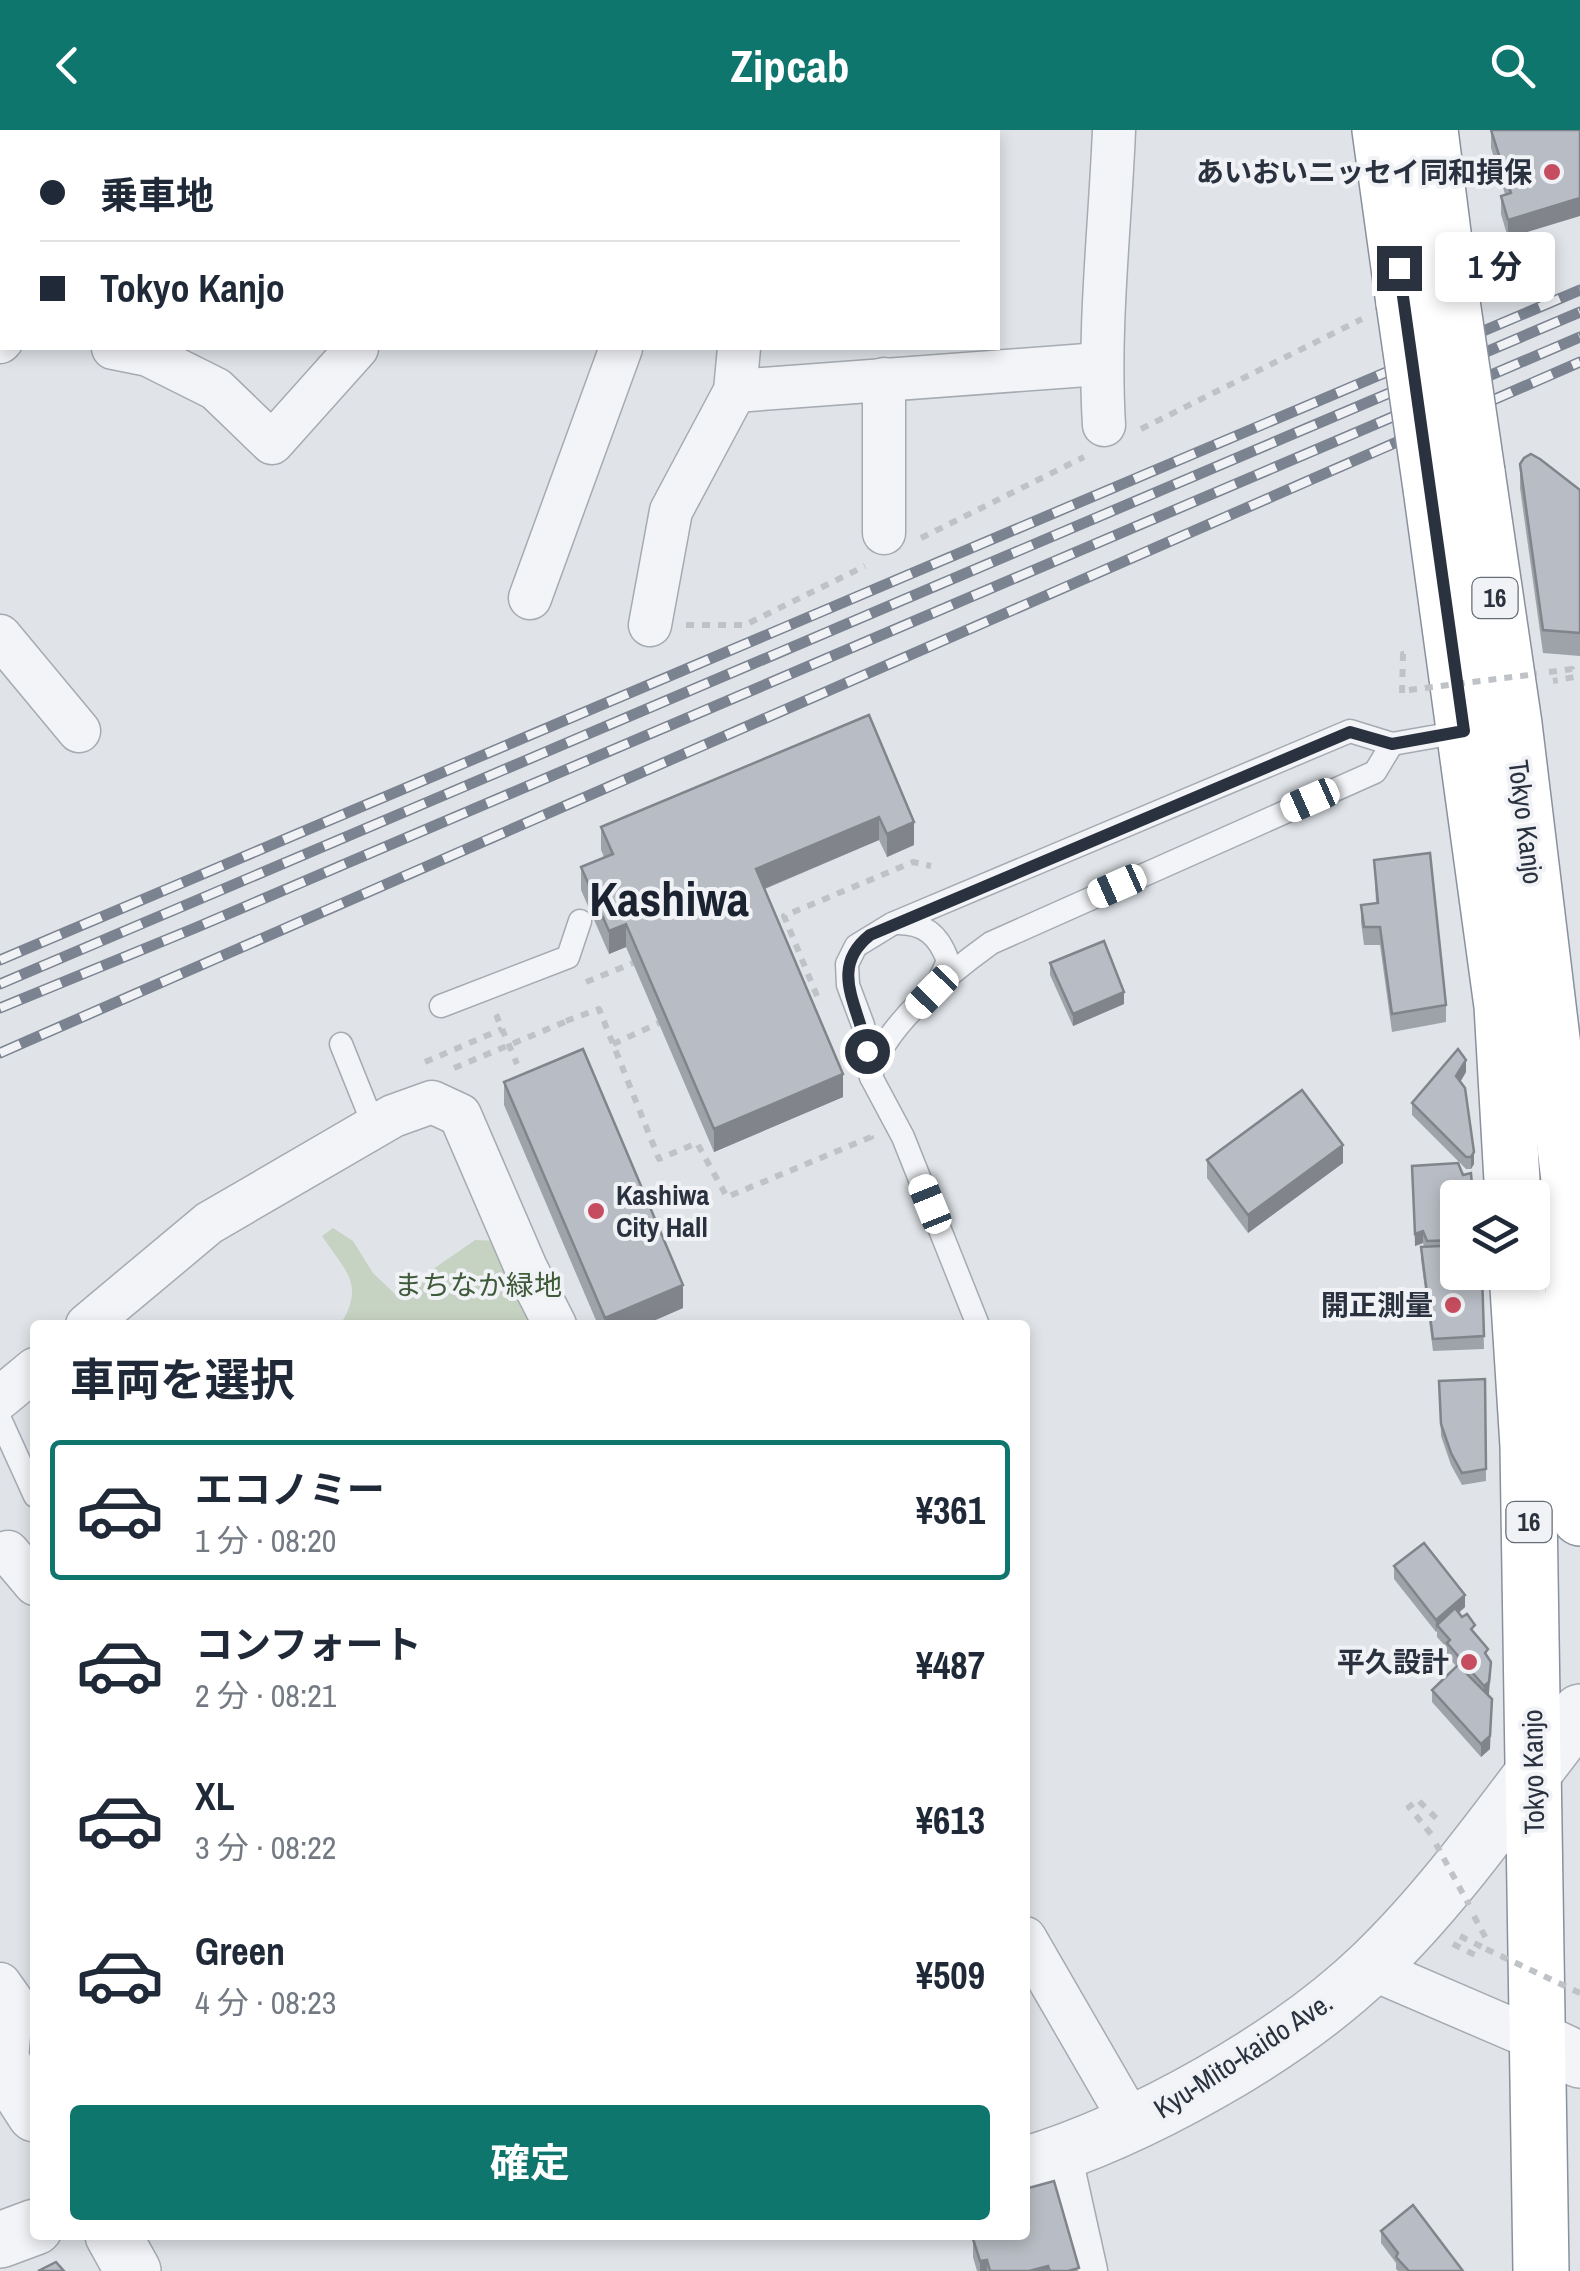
<!DOCTYPE html>
<html lang="ja">
<meta charset="utf-8">
<style>
:root{--surface:#fff;--page:#f6f6f7;--text:#1f2937;--muted:#747a83;--line:#e0e1e3;--accent:#0f766e}
body{margin:0;font-family:"Archivo Narrow","Noto Sans JP",sans-serif;background:var(--page);color:var(--text);height:100vh;display:flex;flex-direction:column;font-size:38px;white-space:nowrap}
*{box-sizing:border-box;margin:0}
p{font-size:32px;color:var(--muted)}
.icon{flex:none;width:55px;height:55px;fill:none;stroke:currentColor;stroke-width:2;stroke-linecap:round;stroke-linejoin:round}
.map{position:relative;flex:1;overflow:hidden}
.sheet{position:absolute;left:30px;top:1190px;width:1000px;height:920px;display:flex;flex-direction:column;background:var(--surface);border-radius:10px;box-shadow:0 5px 15px #0003}
.sheet>*{flex:none}
.top-card{position:absolute;left:0px;top:0px;width:1000px;height:220px;box-shadow:0 5px 15px #0003;display:grid;align-content:center;height:220px;padding:0 40px;background:var(--surface)}
.controls{position:absolute;left:1440px;top:1050px;display:grid;gap:20px}
.controls a{display:grid;place-items:center;width:110px;height:110px;border-radius:10px;background:var(--surface);box-shadow:0 5px 15px #0003;font-size:50px}
.end{position:absolute;width:45px;height:45px;margin:-22px;border:12px solid #2a323f;background:#fff;box-shadow:0 0 0 5px #fff}
.from{border-radius:50%}
.bubble{position:absolute;height:70px;border-radius:10px;background:var(--surface);box-shadow:0 5px 15px #0003;font-size:32px;font-weight:700;line-height:70px;text-align:center}
.car{position:absolute;width:30px;height:60px;margin:-30px -15px;border-radius:12px;box-shadow:0 0 8px 2px #0007;background:linear-gradient(#fff 24%,#345 0 40%,#fff 0 76%,#345 0 86%,#fff 0)}
.top-card b{display:flex;align-items:center;gap:35px;height:95px;font-size:38px}
.top-card b+b{border-top:2px solid var(--line)}
.top-card i{width:25px;height:25px;background:var(--text)}
ul{padding:0;list-style:none}
li{display:flex;align-items:center;gap:30px;height:140px;margin:0 20px 15px;padding:0 20px;border:5px solid transparent;border-radius:10px}
li div{flex:1}
li b{display:block;font-size:38px}
li em{font-style:normal;font-weight:700}
li.current{border-color:var(--accent)}
li>.icon{width:90px;height:90px;stroke-width:1.5}
h2{padding:0 40px;font-size:45px;line-height:120px}
.primary-button{display:flex;gap:20px;margin-top:auto;padding:20px 40px}
.primary-button a{flex:1;height:115px;border-radius:10px;background:var(--accent);color:#fff;font-size:40px;font-weight:700;line-height:115px;text-align:center}
header{display:flex;justify-content:space-between;align-items:center;height:130px;padding:0 40px;background:var(--accent);color:#fff;font-size:45px;font-weight:700}
.map>svg:first-child{display:block}
.green{fill:#c6d2c2}
.lines{fill:none;stroke-linecap:round;stroke-linejoin:round}
.service-casing{stroke:#a6abb2;stroke-width:25}
.minor-casing{stroke:#a6abb2;stroke-width:45}
.tertiary-casing{stroke:#a6abb2;stroke-width:58}
.trunk-casing{stroke:#89919e;stroke-width:58}
.path{stroke:#bfc2c7;stroke-width:6;stroke-dasharray:8 8;stroke-linecap:butt}
.service{stroke:#f3f4f7;stroke-width:22}
.minor{stroke:#f3f4f7;stroke-width:42}
.tertiary{stroke:#f3f4f7;stroke-width:55}
.trunk{stroke:#fff;stroke-width:55}
.rail-casing{stroke:#7b8391;stroke-width:11}
.rail{stroke:#f0f2f6;stroke-width:8;stroke-dasharray:22;stroke-linecap:butt}
.trunk-bridge-casing{stroke:#89919e;stroke-width:58;stroke-linecap:butt}
.path-bridge{stroke:#bfc2c7;stroke-width:6;stroke-dasharray:8 8;stroke-linecap:butt}
.trunk-bridge{stroke:#fff;stroke-width:55}
.wall{fill:#9ea3a9}
.shaded-wall{fill:#81848a}
.building{fill:#b8bdc5;stroke:#81848a;stroke-width:2.5}
.route{stroke:#2a323f;stroke-width:12}
.poi-dot{fill:#c64d5f;stroke:#f0f2f6;stroke-width:4}
.labels{text-anchor:middle;stroke-width:8;stroke-linejoin:round;paint-order:stroke}
.shield{fill:#f0f2f6;stroke:#656c76;stroke-width:2.5}
.shield-label{font-size:25px;font-weight:bold;fill:#2a323f}
.poi-label{font-size:28px;font-weight:bold;fill:#2a323f;stroke:#f0f2f6;text-anchor:end}
.street-label{font-size:28px;fill:#2a323f;stroke:#f0f2f6}
.park-label{font-size:28px;fill:#3e5a38;stroke:#f0f2f6}
.town-label{font-size:48px;font-weight:bold;fill:#1c2330;stroke:#f0f2f6}
</style>
<header><svg class="icon" aria-label="back" viewBox="0 0 24 24"><path d="M15 5l-7 7 7 7"/></svg>Zipcab<svg class="icon" aria-label="search" viewBox="0 0 24 24"><circle cx="10" cy="10" r="6"/><path d="M15 15l6 6"/></svg></header>
<div class="map">
<svg width="1580" height="2141" viewBox="0 0 1580 2141">
<rect width="100%" height="100%" fill="#e0e4e8"/>
<!-- green -->
<path class="green" d="M333 1098 353 1111 373 1143 396 1165 475 1110 502 1111 547 1195H340C366 1154 345 1141 322 1106Z"/>
<g class="lines">
<defs>
<g id="service">
<path d="M895 793C924 792 939 805 948 831L937 855"/>
<polyline points="441,876 568,827 580,791"/>
<polyline points="341,914 374,996"/>
<path d="M871 947C880 898 952 841 991 813L1375 642 1392 614"/>
<polyline points="978,1195 903,1007 871,947 863,895 848,855 847,834 856,816 892,794 1350,601 1392,614 1466,601"/>
<polyline points="0,1289 35,1366"/>
</g>
<g id="minor">
<polyline points="627,0 628,2"/>
<polyline points="759,0 760,2"/>
<polyline points="118,2 122,0"/>
<polyline points="0,84 2,82"/>
<polyline points="0,212 2,210"/>
<polyline points="113,218 148,225 216,259 272,313 357,218"/>
<polyline points="735,261 1100,234"/>
<path d="M1104 295C1098 198 1110 98 1114 0"/>
<polyline points="884,403 884,249"/>
<polyline points="530,468 621,218"/>
<polyline points="650,495 671,381 735,261 739,218"/>
<polyline points="0,506 79,601"/>
<polyline points="87,1195 209,1093 393,986 432,972 460,985 526,1138 555,1195"/>
<polyline points="0,1268 35,1239"/>
<polyline points="8,1422 35,1454"/>
<polyline points="1025,1808 1133,1995"/>
<polyline points="1370,1838 1535,1909"/>
<polyline points="0,1854 12,1871 6,1941 0,1938"/>
<polyline points="1060,2024 1086,2141"/>
</g>
<g id="tertiary">
<polyline points="1535,1909 1580,1930"/>
<polyline points="0,1930 35,1984"/>
<path d="M1025 2035C1139 2000 1286 1919 1373 1835 1451 1760 1513 1667 1580 1582"/>
<polyline points="113,2105 133,2141"/>
<polyline points="0,2110 35,2097"/>
</g>
<g id="trunk">
<polyline points="1380,0 1404,173"/>
<polyline points="1430,0 1450,158"/>
<polyline points="1477,342 1514,594 1570,1058 1580,1388"/>
<polyline points="1431,358 1502,876 1513,1068"/>
<polyline points="1517,1142 1528,1316 1541,2141"/>
</g>
</defs>
<!-- service casing -->
<use href="#service" class="service-casing"/>
<!-- minor casing -->
<use href="#minor" class="minor-casing"/>
<!-- tertiary casing -->
<use href="#tertiary" class="tertiary-casing"/>
<!-- trunk casing -->
<use href="#trunk" class="trunk-casing"/>
<!-- path -->
<g class="path">
<polyline points="1141,299 1362,189"/>
<polyline points="921,408 1084,327"/>
<polyline points="686,495 745,495 865,436"/>
<polyline points="1549,542 1572,539 1574,547 1553,551"/>
<polyline points="1402,563 1403,524 1408,524"/>
<polyline points="586,852 633,833"/>
<polyline points="817,866 784,786 913,732 931,736"/>
<polyline points="500,886 497,887 517,934"/>
<polyline points="566,891 599,879 659,1029 697,1013 727,1067 871,1007 869,1004"/>
<polyline points="613,914 659,893"/>
<polyline points="425,932 502,899"/>
<polyline points="454,938 567,891"/>
<polyline points="1431,1704 1409,1677 1418,1670 1437,1689"/>
<polyline points="1474,1786 1489,1814"/>
<polyline points="1460,1806 1486,1819"/>
<polyline points="1453,1814 1479,1827"/>
</g>
<!-- service -->
<use href="#service" class="service"/>
<!-- minor -->
<use href="#minor" class="minor"/>
<!-- tertiary -->
<use href="#tertiary" class="tertiary"/>
<!-- trunk -->
<use href="#trunk" class="trunk"/>
<defs>
<g id="rail">
<polyline points="0,830 1580,160"/>
<polyline points="0,854 1580,182"/>
<polyline points="0,878 195,798 1580,207"/>
<polyline points="0,923 1580,232"/>
</g>
</defs>
<!-- rail casing -->
<use href="#rail" class="rail-casing"/>
<!-- rail -->
<use href="#rail" class="rail"/>
<defs>
<g id="trunk-bridge">
<polyline points="1450,158 1477,342"/>
<polyline points="1404,173 1431,358"/>
</g>
</defs>
<!-- trunk-bridge casing -->
<use href="#trunk-bridge" class="trunk-bridge-casing"/>
<!-- path-bridge -->
<g class="path-bridge">
<polyline points="1409,560 1537,544"/>
<polyline points="1436,1714 1469,1775"/>
<polyline points="1486,1819 1580,1863"/>
</g>
<!-- trunk-bridge -->
<use href="#trunk-bridge" class="trunk-bridge"/>
</g>
<!-- wall -->
<g class="wall">
<polygon points="1491,0 1580,0 1508,108 1501,84 1501,66 1505,64 1491,18"/>
<polygon points="1520,334 1580,360 1580,526 1543,523 1520,358"/>
<polygon points="869,585 914,715 887,727 879,710 765,759 843,967 714,1022 626,817 609,824 581,760 581,737 604,727 601,720 601,697"/>
<polygon points="1374,730 1446,875 1446,892 1392,902 1380,815 1364,815 1361,792 1361,775 1376,773"/>
<polygon points="1050,833 1124,874 1073,896 1050,845"/>
<polygon points="1466,942 1460,952 1474,1034 1471,1039 1466,1039 1412,985 1412,973"/>
<polygon points="504,952 683,1178 644,1195 598,1195 504,975"/>
<polygon points="1207,1030 1343,1033 1248,1103 1207,1048"/>
<polygon points="1412,1036 1458,1068 1458,1142 1482,1142 1484,1219 1433,1221 1421,1129 1421,1117 1424,1117 1423,1113 1415,1116"/>
<polygon points="1485,1249 1486,1351 1462,1355 1451,1335 1441,1306 1439,1251"/>
<polygon points="1394,1436 1465,1477 1459,1483 1475,1504 1488,1527 1491,1544 1488,1565 1490,1619 1481,1627 1432,1572 1432,1560 1457,1537 1447,1526 1447,1518 1437,1507 1437,1501 1436,1502 1394,1449"/>
<polygon points="1381,2101 1463,2141 1398,2141 1396,2139 1396,2133 1381,2113"/>
<polygon points="975,2105 1025,2105 1079,2141 977,2141 973,2127 973,2109 976,2108"/>
</g>
<!-- shaded-wall -->
<g class="shaded-wall">
<polygon points="1580,68 1580,86 1508,108 1508,90"/>
<polygon points="879,687 879,710 756,762 756,739"/>
<polygon points="914,692 914,715 887,727 887,704"/>
<polygon points="626,794 626,817 609,824 609,801"/>
<polygon points="1124,862 1124,874 1073,896 1073,884"/>
<polygon points="1466,930 1466,942 1456,959 1456,946"/>
<polygon points="843,944 843,967 714,1022 714,999"/>
<polygon points="1343,1015 1343,1033 1248,1103 1248,1085"/>
<polygon points="1474,1022 1474,1034 1471,1039 1471,1027"/>
<polygon points="1423,1101 1423,1113 1415,1116 1415,1104"/>
<polygon points="683,1155 683,1178 644,1195 605,1195 605,1188"/>
<polygon points="1465,1465 1465,1477 1440,1498 1437,1495 1436,1502 1436,1490"/>
<polygon points="1491,1532 1489,1564 1484,1568 1484,1556"/>
<polygon points="1492,1569 1490,1619 1481,1627 1481,1614"/>
<polygon points="987,2130 987,2141 980,2141 980,2131"/>
<polygon points="1048,2136 1048,2141 1029,2141"/>
</g>
<!-- building -->
<g class="building">
<polygon points="1491,0 1580,0 1580,68 1508,90 1501,66 1511,63"/>
<polygon points="1531,324 1540,329 1580,360 1580,503 1543,500 1520,334 1524,328"/>
<polygon points="869,585 914,692 887,704 879,687 756,739 843,944 714,999 626,794 609,801 581,737 613,724 601,697"/>
<polygon points="1430,723 1446,875 1392,884 1380,797 1364,797 1361,775 1378,773 1374,730"/>
<polygon points="1104,811 1124,862 1073,884 1050,833"/>
<polygon points="583,919 683,1155 605,1188 504,952"/>
<polygon points="1458,919 1466,930 1456,946 1465,958 1474,1022 1471,1027 1466,1027 1412,973"/>
<polygon points="1302,960 1343,1015 1248,1085 1207,1030"/>
<polygon points="1458,1033 1463,1045 1471,1043 1473,1068 1458,1068 1458,1110 1427,1111 1423,1101 1415,1104 1412,1036"/>
<polygon points="1458,1115 1458,1142 1482,1142 1484,1206 1433,1209 1421,1117"/>
<polygon points="1485,1249 1486,1339 1462,1343 1451,1323 1441,1294 1439,1251"/>
<polygon points="1424,1413 1465,1465 1436,1490 1394,1436"/>
<polygon points="1455,1478 1462,1487 1467,1484 1475,1495 1471,1499 1488,1519 1485,1523 1491,1532 1489,1552 1484,1556 1447,1513 1450,1510 1437,1495"/>
<polygon points="1458,1535 1492,1569 1490,1606 1481,1614 1432,1560"/>
<polygon points="1054,2051 1079,2138 1068,2141 1050,2141 1048,2136 1029,2141 990,2141 987,2130 980,2131 973,2109 980,2107 980,2105 1025,2105 1025,2059"/>
<polygon points="1413,2075 1463,2141 1409,2141 1396,2127 1398,2123 1381,2101"/>
<polygon points="56,2132 64,2141 38,2141"/>
</g>
<g class="lines">
<!-- route -->
<path class="route" d="M867 921C860 877 827 839 870 805L1350 602 1392 614 1464 601 1399 138"/>
</g>
<!-- markers -->
<g class="poi-dot">
<circle cx="1552" cy="42" r="10"/>
<circle cx="596" cy="1081" r="10"/>
<circle cx="1453" cy="1175" r="10"/>
<circle cx="1469" cy="1532" r="10"/>
</g>
<g class="labels">
<!-- shield labels -->
<g class="shield">
<rect x="1472.5" y="448" width="45" height="40" rx="8"/>
<rect x="1506.5" y="1372" width="45" height="40" rx="8"/>
</g>
<g class="shield-label">
<text x="1495" y="477">16</text>
<text x="1529" y="1401">16</text>
</g>
<!-- poi labels -->
<g class="poi-label">
<text x="1532" y="52">あいおいニッセイ同和損保</text>
<text x="616" y="1075" text-anchor="start">Kashiwa<tspan x="616" dy="32">City Hall</tspan></text>
<text x="1433" y="1185">開正測量</text>
<text x="1449" y="1542">平久設計</text>
</g>
<!-- street labels -->
<g class="street-label">
<text transform="translate(1526 692) rotate(83)" y="10">Tokyo Kanjo</text>
<text transform="translate(1533 1642) rotate(-91)" y="10">Tokyo Kanjo</text>
<text transform="translate(1243 1925) rotate(-33)" y="10">Kyu-Mito-kaido Ave.</text>
</g>
<!-- park labels -->
<g class="park-label">
<text x="478" y="1165">まちなか緑地</text>
</g>
<!-- town labels -->
<g class="town-label">
<text x="669" y="786">Kashiwa</text>
</g>
</g>
</svg>
<div class="controls">
<a><svg class="icon" aria-label="layers" viewBox="0 0 24 24"><path d="M12 4l9 5-9 5-9-5zM3 14l9 5 9-5"/></svg></a>
</div>
<i class="end from" style="left:867px;top:921px"></i>
<i class="end" style="left:1399px;top:138px"></i>
<div class="bubble" style="left:1435px;top:102px;width:120px">1 分</div>
<i class="car" style="left:1310px;top:670px;rotate:246deg"></i>
<i class="car" style="left:1117px;top:756px;rotate:246deg"></i>
<i class="car" style="left:932px;top:862px;rotate:224deg"></i>
<i class="car" style="left:930px;top:1074px;rotate:338deg"></i>
<div class="top-card">
<b><i class="from"></i>乗車地</b>
<b><i></i>Tokyo Kanjo</b>
</div>
<section class="sheet">
<h2>車両を選択</h2>
<ul>
<li class="current"><svg class="icon" aria-label="car" viewBox="0 0 24 24"><path d="M5 17H2v-5l4-1 3-4h7l3 4 3 1v5h-3M9 17h6M6 11h13"/><circle cx="7" cy="17" r="2"/><circle cx="17" cy="17" r="2"/></svg><div><b>エコノミー</b><p>1 分 · 08:20</p></div><em>¥361</em></li>
<li><svg class="icon" aria-label="car" viewBox="0 0 24 24"><path d="M5 17H2v-5l4-1 3-4h7l3 4 3 1v5h-3M9 17h6M6 11h13"/><circle cx="7" cy="17" r="2"/><circle cx="17" cy="17" r="2"/></svg><div><b>コンフォート</b><p>2 分 · 08:21</p></div><em>¥487</em></li>
<li><svg class="icon" aria-label="car" viewBox="0 0 24 24"><path d="M5 17H2v-5l4-1 3-4h7l3 4 3 1v5h-3M9 17h6M6 11h13"/><circle cx="7" cy="17" r="2"/><circle cx="17" cy="17" r="2"/></svg><div><b>XL</b><p>3 分 · 08:22</p></div><em>¥613</em></li>
<li><svg class="icon" aria-label="car" viewBox="0 0 24 24"><path d="M5 17H2v-5l4-1 3-4h7l3 4 3 1v5h-3M9 17h6M6 11h13"/><circle cx="7" cy="17" r="2"/><circle cx="17" cy="17" r="2"/></svg><div><b>Green</b><p>4 分 · 08:23</p></div><em>¥509</em></li>
</ul>
<div class="primary-button"><a>確定</a></div>
</section>
</div>
